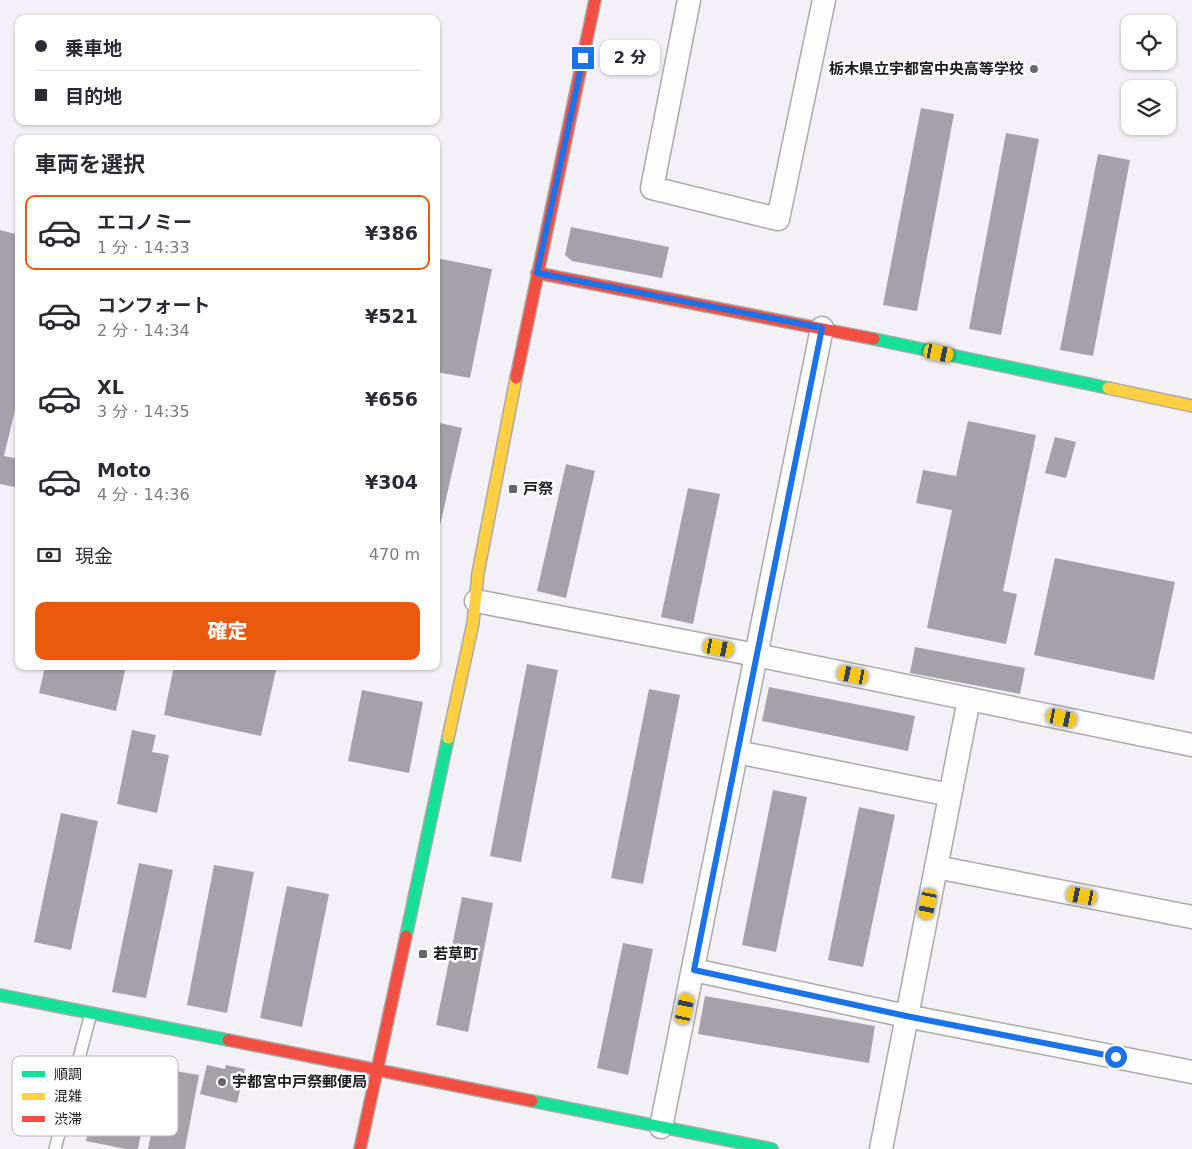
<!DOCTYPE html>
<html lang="ja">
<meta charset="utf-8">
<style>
:root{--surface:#fff;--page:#f2f2f3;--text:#2b2b33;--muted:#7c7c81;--line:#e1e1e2;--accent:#ea580c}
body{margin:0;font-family:"DejaVu Sans","Noto Sans JP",sans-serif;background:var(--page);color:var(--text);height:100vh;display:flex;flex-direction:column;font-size:19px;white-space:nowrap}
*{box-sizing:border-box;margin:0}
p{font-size:16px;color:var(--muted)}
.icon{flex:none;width:28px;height:28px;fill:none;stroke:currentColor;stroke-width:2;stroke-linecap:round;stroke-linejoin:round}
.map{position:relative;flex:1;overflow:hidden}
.side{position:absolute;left:15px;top:135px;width:425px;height:535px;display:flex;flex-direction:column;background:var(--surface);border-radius:10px;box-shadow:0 1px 4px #0004}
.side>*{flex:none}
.guide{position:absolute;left:15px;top:15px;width:425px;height:110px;border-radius:10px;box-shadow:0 1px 4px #0004;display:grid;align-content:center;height:110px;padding:0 20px;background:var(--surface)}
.controls{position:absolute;left:1121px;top:15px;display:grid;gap:10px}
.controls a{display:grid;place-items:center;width:55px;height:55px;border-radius:10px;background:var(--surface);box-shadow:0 1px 4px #0004;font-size:25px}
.end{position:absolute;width:22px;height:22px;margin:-11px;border:6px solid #1a73e8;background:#fff;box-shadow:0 0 0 2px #fff}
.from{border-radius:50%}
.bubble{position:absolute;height:35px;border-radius:10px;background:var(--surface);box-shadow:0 1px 4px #0004;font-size:16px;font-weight:800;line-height:35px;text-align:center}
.car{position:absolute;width:15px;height:30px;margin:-15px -8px;border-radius:6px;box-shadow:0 0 4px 1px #0007;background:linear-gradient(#f5c518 24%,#345 0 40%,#f5c518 0 76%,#345 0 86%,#f5c518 0)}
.guide b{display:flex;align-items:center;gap:18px;height:48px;font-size:19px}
.guide b+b{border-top:1px solid var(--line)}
.guide i{width:12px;height:12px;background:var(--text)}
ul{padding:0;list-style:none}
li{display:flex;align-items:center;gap:15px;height:75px;margin:0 10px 8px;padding:0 10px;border:2px solid transparent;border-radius:10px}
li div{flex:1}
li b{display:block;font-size:19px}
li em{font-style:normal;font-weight:800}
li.selected{border-color:var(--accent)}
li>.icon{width:45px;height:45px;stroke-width:1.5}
h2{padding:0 20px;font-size:22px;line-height:60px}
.pay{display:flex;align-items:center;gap:12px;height:55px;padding:0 20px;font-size:19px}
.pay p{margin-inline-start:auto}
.action{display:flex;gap:10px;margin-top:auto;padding:10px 20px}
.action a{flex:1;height:58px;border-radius:10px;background:var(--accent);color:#fff;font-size:20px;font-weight:800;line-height:58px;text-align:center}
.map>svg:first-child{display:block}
.building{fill:#a4a2a6}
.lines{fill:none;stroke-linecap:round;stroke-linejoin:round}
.lane-casing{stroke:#aaa9ac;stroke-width:14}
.street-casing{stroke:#aaa9ac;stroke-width:25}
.fast-casing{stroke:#aaa9ac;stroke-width:14}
.slow-casing{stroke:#aaa9ac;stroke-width:14}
.jam-casing{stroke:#aaa9ac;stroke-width:14}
.lane{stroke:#fdfdfe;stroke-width:11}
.street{stroke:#fdfdfe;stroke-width:22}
.fast{stroke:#16e098;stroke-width:11}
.slow{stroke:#ffcf43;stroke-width:11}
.jam{stroke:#f24e42;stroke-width:11}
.route{stroke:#1a73e8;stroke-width:6}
.poi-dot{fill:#676669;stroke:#fefefe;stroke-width:2}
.labels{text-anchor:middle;stroke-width:5;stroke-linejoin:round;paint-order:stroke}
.poi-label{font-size:15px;font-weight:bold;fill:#1c1b1e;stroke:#fefefe;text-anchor:start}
.key{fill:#fefefe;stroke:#bababb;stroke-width:1}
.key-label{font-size:14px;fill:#1c1b1e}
</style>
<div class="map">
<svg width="1192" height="1149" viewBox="0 0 1192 1149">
<rect width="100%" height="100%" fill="#f3f1f5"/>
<!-- building -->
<g class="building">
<polygon points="921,108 954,114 917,311 883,305"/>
<polygon points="1006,133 1039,139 1001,335 969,329"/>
<polygon points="1098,154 1130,160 1093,356 1060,350"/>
<polygon points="571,227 669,247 662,278 572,261 565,255"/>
<polygon points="0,230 19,235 19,393 4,456 19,459 19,488 0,484"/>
<polygon points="436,258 492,269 470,378 436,372"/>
<polygon points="968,421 1036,435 1003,591 1017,594 1006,644 927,628 952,510 916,503 923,470 956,476"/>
<polygon points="436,422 462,428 437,539 436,539"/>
<polygon points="1055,437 1076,442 1066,478 1045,473"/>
<polygon points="566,464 595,471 566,598 537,591"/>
<polygon points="688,488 720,494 693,624 661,617"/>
<polygon points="1055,558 1175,582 1154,680 1034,655"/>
<polygon points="915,647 1025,668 1020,694 910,673"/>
<polygon points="527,664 558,670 521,862 490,856"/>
<polygon points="45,666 126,666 116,711 39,693"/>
<polygon points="174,666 277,666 261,736 164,715"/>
<polygon points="769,687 915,716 908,751 762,721"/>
<polygon points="649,689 680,695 643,884 611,878"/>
<polygon points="362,690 423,702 409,773 348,761"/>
<polygon points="132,730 156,735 152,752 169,755 157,813 117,804"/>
<polygon points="773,790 807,797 776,952 742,945"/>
<polygon points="859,807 895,815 863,967 828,960"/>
<polygon points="61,813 98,821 71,950 34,942"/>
<polygon points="139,863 173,870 146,998 112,992"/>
<polygon points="214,865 254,872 227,1013 187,1005"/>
<polygon points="287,886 329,894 302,1027 260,1018"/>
<polygon points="462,897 493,903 468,1032 436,1025"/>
<polygon points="623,943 653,949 628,1075 597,1068"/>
<polygon points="705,996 875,1026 869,1063 698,1034"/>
<polygon points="207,1065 225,1069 226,1065 245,1069 237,1103 200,1094"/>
<polygon points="164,1069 199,1075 185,1149 148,1149"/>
<polygon points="94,1098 146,1107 138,1149 126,1149 86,1141"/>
</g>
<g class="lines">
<defs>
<polyline id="lane" points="55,1149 91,1013"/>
<g id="street">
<polyline points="689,0 652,188 778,219 824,0"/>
<polyline points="476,601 756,655 1192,745"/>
<polyline points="737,752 950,795"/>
<polyline points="936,867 1192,917"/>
<polyline points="694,970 906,1016 1192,1072"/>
<polyline points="661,1127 822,328"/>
<polyline points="881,1149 969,699"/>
</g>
<g id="fast">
<polyline points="874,339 1108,388"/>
<polyline points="406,936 448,738"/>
<polyline points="0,995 228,1040"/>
<polyline points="532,1101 772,1149"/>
</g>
<g id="slow">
<polyline points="1108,388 1192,406"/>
<polyline points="448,738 473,623 478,573 516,378"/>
</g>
<g id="jam">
<polyline points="537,273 874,339"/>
<polyline points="516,378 595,0"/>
<polyline points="228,1040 532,1101"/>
<polyline points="360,1149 406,936"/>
</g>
</defs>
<!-- lane casing -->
<use href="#lane" class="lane-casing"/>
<!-- street casing -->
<use href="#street" class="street-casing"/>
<!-- fast casing -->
<use href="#fast" class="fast-casing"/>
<!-- slow casing -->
<use href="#slow" class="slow-casing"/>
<!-- jam casing -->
<use href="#jam" class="jam-casing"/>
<!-- lane -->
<use href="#lane" class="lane"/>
<!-- street -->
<use href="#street" class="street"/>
<!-- fast -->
<use href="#fast" class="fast"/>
<!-- slow -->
<use href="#slow" class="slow"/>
<!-- jam -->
<use href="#jam" class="jam"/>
</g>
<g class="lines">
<!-- route -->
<polyline class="route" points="583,58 537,273 822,328 694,970 906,1016 1116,1057"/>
</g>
<!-- markers -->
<g class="poi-dot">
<circle cx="1034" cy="69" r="5"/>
<rect x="508" y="484" width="10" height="10" rx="2.5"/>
<rect x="418" y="949" width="10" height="10" rx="2.5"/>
<circle cx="222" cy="1082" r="5"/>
</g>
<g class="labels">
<!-- poi labels -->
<g class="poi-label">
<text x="1024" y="74" text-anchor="end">栃木県立宇都宮中央高等学校</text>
<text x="523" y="494">戸祭</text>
<text x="433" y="959">若草町</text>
<text x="232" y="1087">宇都宮中戸祭郵便局</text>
</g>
</g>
<!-- legend -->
<rect x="12" y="1056" width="166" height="80" rx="8" class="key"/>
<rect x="22" y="1071" width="23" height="6" fill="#16e098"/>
<rect x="22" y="1093" width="23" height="7" fill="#ffcf43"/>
<rect x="22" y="1116" width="23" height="6" fill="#f24e42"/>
<g class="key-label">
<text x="54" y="1079">順調</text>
<text x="54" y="1101">混雑</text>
<text x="54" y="1124">渋滞</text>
</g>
</svg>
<div class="controls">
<a><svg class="icon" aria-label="locate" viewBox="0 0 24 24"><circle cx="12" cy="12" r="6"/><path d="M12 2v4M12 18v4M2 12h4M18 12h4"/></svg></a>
<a><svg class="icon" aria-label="layers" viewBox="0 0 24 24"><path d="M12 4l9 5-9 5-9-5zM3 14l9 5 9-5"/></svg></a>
</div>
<i class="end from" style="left:1116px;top:1057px"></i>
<i class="end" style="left:583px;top:58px"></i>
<div class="bubble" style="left:600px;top:40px;width:60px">2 分</div>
<i class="car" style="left:939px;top:353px;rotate:102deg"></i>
<i class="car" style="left:719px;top:648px;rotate:101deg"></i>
<i class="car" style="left:853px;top:675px;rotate:282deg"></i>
<i class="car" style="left:1062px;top:718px;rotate:102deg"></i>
<i class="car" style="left:1082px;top:896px;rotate:281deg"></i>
<i class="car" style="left:928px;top:904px;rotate:191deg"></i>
<i class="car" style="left:685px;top:1009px;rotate:12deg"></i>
<div class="guide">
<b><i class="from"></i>乗車地</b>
<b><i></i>目的地</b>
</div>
<section class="side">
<h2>車両を選択</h2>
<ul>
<li class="selected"><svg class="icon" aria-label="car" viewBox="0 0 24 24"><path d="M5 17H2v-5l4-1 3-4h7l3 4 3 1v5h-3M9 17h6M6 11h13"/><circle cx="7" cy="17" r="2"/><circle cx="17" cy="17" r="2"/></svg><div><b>エコノミー</b><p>1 分 · 14:33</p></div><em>¥386</em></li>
<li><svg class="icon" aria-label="car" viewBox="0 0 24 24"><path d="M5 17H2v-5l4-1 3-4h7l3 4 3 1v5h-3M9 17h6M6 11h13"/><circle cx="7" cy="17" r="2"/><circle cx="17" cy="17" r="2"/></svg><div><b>コンフォート</b><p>2 分 · 14:34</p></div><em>¥521</em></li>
<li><svg class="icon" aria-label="car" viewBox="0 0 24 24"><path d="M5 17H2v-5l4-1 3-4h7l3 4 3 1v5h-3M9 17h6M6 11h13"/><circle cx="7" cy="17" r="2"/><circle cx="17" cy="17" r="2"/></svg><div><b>XL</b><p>3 分 · 14:35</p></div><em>¥656</em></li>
<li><svg class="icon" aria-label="car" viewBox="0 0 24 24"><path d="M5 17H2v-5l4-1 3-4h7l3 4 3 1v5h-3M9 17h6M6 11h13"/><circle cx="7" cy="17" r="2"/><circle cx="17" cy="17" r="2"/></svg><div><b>Moto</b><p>4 分 · 14:36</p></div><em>¥304</em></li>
</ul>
<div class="pay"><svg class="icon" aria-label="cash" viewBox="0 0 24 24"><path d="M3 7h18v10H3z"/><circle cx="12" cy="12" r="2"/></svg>現金<p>470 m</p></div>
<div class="action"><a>確定</a></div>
</section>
</div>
